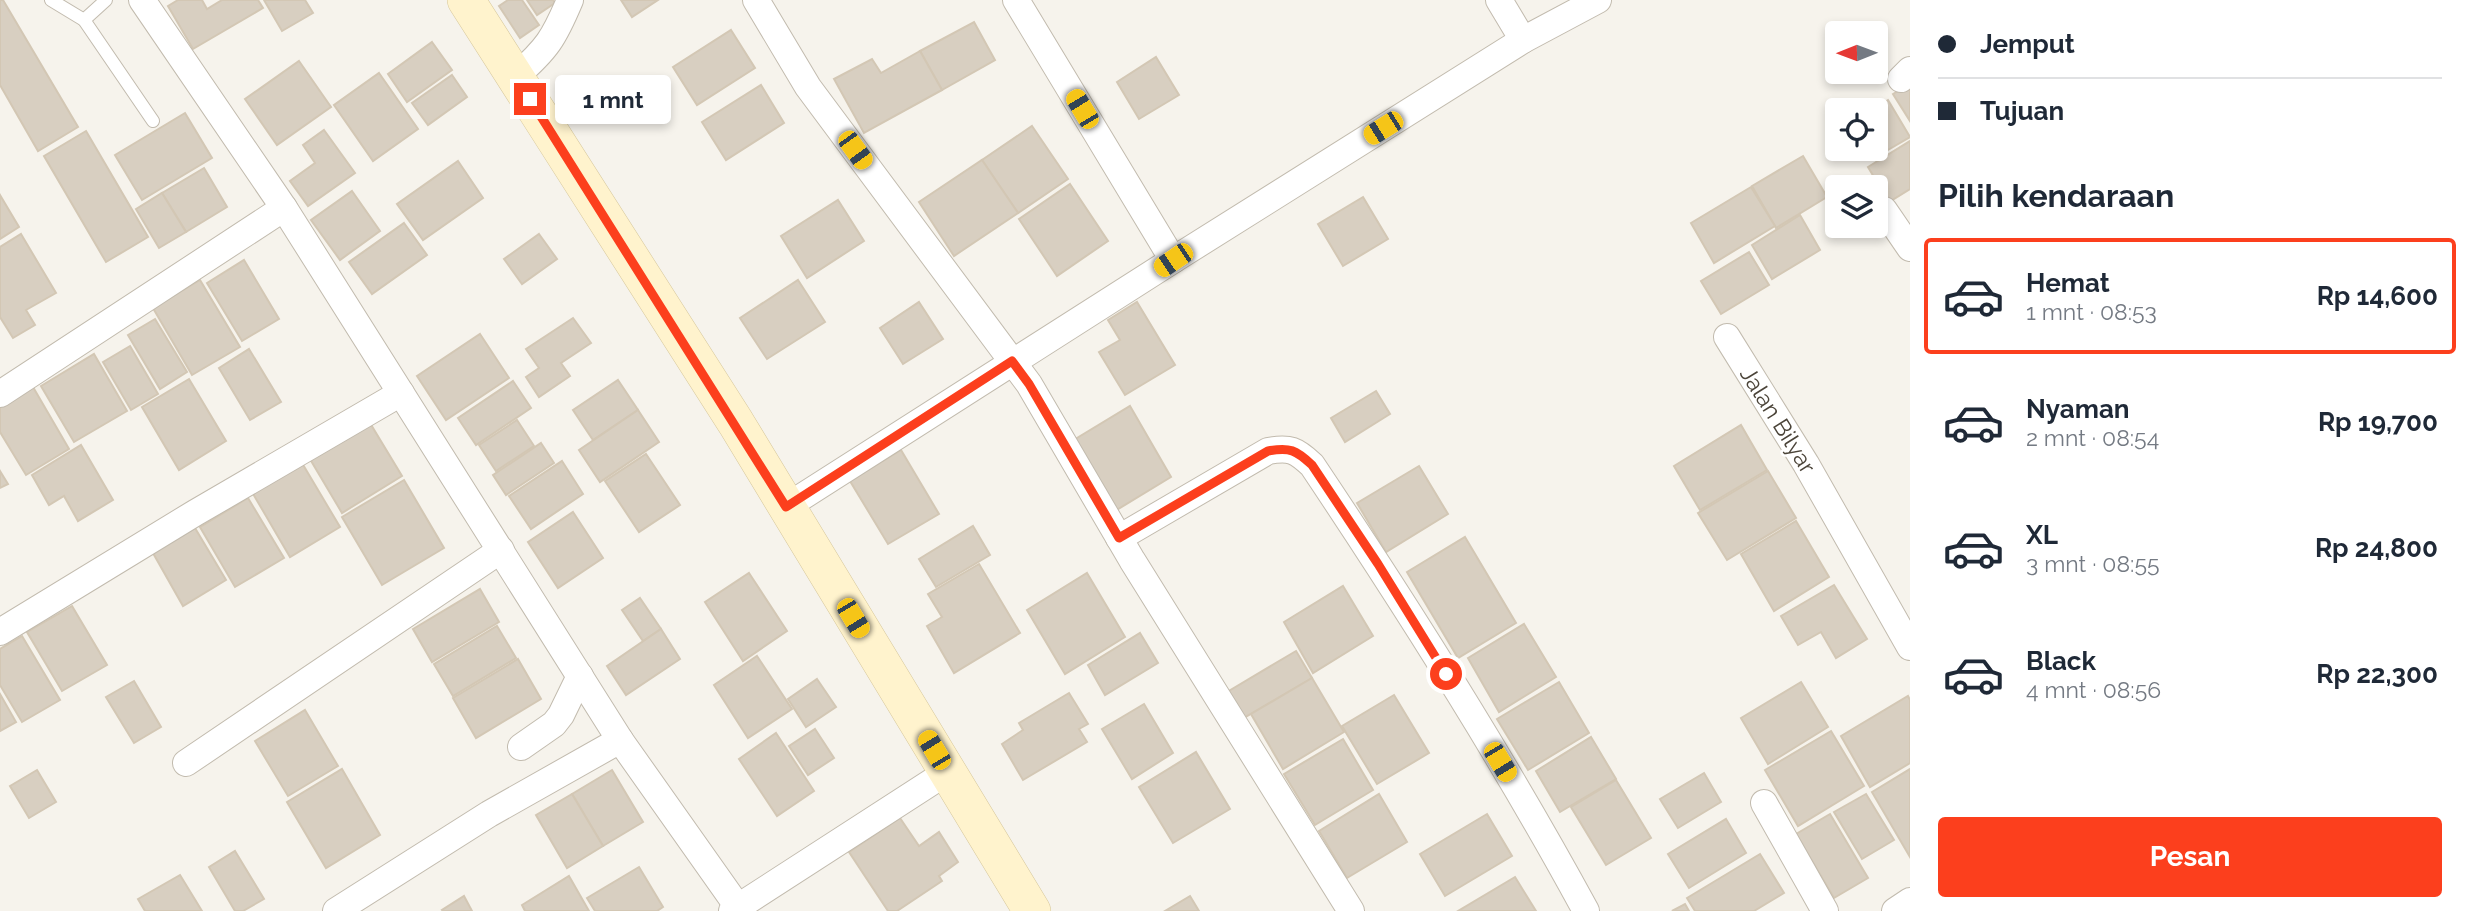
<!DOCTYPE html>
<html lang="id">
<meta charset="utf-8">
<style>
:root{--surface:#fff;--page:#f6f6f7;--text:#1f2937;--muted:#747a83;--line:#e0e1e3;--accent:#fc3f1d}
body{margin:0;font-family:Raleway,sans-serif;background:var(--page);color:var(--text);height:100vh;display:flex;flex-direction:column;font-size:26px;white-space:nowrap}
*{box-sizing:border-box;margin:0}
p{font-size:23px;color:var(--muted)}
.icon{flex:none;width:38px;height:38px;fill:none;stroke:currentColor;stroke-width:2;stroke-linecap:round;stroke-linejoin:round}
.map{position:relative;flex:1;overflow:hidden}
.sheet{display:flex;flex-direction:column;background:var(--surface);width:560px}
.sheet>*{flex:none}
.banner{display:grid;align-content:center;height:154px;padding:0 28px;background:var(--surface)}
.needle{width:46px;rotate:269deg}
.buttons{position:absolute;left:1825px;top:21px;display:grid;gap:14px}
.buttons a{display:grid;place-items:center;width:63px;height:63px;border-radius:7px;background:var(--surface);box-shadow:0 4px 10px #0003;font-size:35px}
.end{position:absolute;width:32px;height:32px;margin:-16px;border:9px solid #fc3f1d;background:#fff;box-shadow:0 0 0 4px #fff}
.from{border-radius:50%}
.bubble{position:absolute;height:49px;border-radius:7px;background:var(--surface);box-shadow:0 4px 10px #0003;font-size:23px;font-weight:700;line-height:49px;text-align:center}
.car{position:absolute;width:21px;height:42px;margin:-21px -10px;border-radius:9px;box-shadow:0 0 5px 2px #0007;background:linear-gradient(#f5c518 24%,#345 0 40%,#f5c518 0 76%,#345 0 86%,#f5c518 0)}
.banner b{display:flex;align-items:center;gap:24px;height:66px;font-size:26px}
.banner b+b{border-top:2px solid var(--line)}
.banner i{width:18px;height:18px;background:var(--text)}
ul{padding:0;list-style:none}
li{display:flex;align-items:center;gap:21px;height:116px;margin:0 14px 10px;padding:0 14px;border:4px solid transparent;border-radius:7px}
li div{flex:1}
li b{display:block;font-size:26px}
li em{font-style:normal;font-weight:700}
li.active{border-color:var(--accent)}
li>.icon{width:63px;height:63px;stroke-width:1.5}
h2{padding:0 28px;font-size:32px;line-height:84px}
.primary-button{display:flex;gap:14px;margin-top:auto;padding:14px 28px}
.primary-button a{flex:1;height:80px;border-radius:7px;background:var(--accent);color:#fff;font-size:28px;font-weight:700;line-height:80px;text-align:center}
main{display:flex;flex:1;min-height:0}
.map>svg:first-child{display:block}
.building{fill:#d8cfc1;stroke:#d3c7b4;stroke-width:2}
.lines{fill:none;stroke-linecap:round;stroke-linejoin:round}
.lane-casing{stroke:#c2bbae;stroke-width:14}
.street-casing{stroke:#c2bbae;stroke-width:28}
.secondary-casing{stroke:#d6c79b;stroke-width:38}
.lane{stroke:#fff;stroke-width:12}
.street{stroke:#fff;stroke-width:26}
.secondary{stroke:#fff3cd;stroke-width:37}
.route{stroke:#fc3f1d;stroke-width:9}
.labels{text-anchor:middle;stroke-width:5;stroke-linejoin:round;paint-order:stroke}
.street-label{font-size:23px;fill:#4b4439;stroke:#fff}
</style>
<main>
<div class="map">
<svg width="1910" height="911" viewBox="0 0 1910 911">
<rect width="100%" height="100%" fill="#f6f3ec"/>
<!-- building -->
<g class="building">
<polygon points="0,0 3,0 78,127 38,151 0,85"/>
<polygon points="178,0 202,0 207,9 222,0 258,0 263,8 193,49 168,6"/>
<polygon points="264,0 305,0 313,13 282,31"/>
<polygon points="508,0 522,0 539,25 520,38 499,6"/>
<polygon points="527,0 553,0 555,3 537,15"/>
<polygon points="621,0 658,0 632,17"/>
<polygon points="974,22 995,60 942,90 920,51"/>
<polygon points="731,30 755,68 697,105 673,67"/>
<polygon points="432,42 452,70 407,102 388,74"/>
<polygon points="920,51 942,90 864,133 834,79 872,59 881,73"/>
<polygon points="1156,57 1179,95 1139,119 1117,82"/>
<polygon points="299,61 331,107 277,145 245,99"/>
<polygon points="379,73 418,129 373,161 334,105"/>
<polygon points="452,75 467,97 428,125 412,103"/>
<polygon points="1910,84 1910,121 1893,94"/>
<polygon points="761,85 784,123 726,160 702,122"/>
<polygon points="1888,100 1910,137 1881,154 1876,147 1876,110 1871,110"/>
<polygon points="185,113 212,158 142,200 115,155"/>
<polygon points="1032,126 1068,179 1018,213 982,160"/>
<polygon points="324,130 355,173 308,206 290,181 315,163 303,145"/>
<polygon points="86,131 148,237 106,262 44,156"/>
<polygon points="1910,141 1910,189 1889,202 1868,167"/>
<polygon points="1803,156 1827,197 1776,228 1752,186"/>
<polygon points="982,160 1018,213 954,256 919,202"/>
<polygon points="458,161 483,198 423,240 397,204"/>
<polygon points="204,168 227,207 186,232 162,193"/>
<polygon points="1070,184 1108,241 1057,276 1019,219"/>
<polygon points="1751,187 1775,226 1714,263 1691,223"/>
<polygon points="352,191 380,231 340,260 311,220"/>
<polygon points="162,193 186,232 159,248 136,209"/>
<polygon points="0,195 19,227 0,239"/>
<polygon points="1363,197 1388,239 1343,266 1318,224"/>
<polygon points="838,200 864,241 807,278 781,236"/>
<polygon points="1800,215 1820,250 1772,279 1752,245"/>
<polygon points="404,223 427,255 372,294 349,262"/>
<polygon points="21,234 56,293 26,310 35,325 13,338 0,317 0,247"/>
<polygon points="539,234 557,259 522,284 504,259"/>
<polygon points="1749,252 1769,285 1721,314 1701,281"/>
<polygon points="244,260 279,319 242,341 207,283"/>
<polygon points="200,280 240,347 192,375 153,308"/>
<polygon points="798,280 825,322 767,359 740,318"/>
<polygon points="919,302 943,339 903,364 880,328"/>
<polygon points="1137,302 1175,365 1125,395 1099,352 1120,340 1108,320"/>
<polygon points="573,318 591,343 561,363 570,376 539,397 526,377 539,368 526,349"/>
<polygon points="155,319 187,372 160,389 128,335"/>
<polygon points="480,334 509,378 446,420 417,376"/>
<polygon points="130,346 158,394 131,410 103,362"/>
<polygon points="249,349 281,402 250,420 219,368"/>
<polygon points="94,354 127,411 74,442 41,386"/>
<polygon points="189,379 226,441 179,470 142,407"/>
<polygon points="618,380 638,410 593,440 573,410"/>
<polygon points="513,381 531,408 476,445 458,418"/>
<polygon points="33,387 69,449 26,475 0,432 0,407"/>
<polygon points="1376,391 1390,414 1345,442 1331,418"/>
<polygon points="1130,406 1171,477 1115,511 1072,441"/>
<polygon points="638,410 659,442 600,482 579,450"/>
<polygon points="517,420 534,446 496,471 479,445"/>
<polygon points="370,423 402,476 342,513 310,459"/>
<polygon points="1741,425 1767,470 1700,510 1674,466"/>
<polygon points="541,443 554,463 506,495 493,475"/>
<polygon points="81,445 113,500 78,521 64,496 49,505 32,475"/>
<polygon points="901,450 939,514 888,544 850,481"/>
<polygon points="646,454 680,505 639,532 605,481"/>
<polygon points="562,461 583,494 531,529 509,496"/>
<polygon points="302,463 340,527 290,557 252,492"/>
<polygon points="1419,466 1448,514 1386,552 1357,503"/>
<polygon points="0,471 8,484 0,488"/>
<polygon points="1768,471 1796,518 1727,560 1698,513"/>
<polygon points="404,480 444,548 382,585 342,517"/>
<polygon points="248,498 284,558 235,587 200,527"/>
<polygon points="573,512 603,558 558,588 528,542"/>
<polygon points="1796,521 1829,577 1774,611 1741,554"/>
<polygon points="973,526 990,555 936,587 919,559"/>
<polygon points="195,528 226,580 183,606 153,553"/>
<polygon points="1465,537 1516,623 1458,658 1407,572"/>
<polygon points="979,564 1020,633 954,673 927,626 942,617 928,594"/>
<polygon points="749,573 787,631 743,661 705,602"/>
<polygon points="1087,573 1125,637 1065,674 1027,610"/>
<polygon points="1834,585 1867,639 1836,658 1821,632 1798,645 1781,616"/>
<polygon points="1343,586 1373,636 1313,673 1284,622"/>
<polygon points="480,589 499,622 432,662 413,629"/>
<polygon points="640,598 661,629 643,641 622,610"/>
<polygon points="72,606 107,665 62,691 27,632"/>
<polygon points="1524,624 1556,677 1499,712 1468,658"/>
<polygon points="497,626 516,658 453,696 434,664"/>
<polygon points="661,629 680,659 626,695 607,666"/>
<polygon points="1140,633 1158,663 1105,695 1088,665"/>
<polygon points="22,636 60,700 22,722 0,685 0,649"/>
<polygon points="1296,651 1312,678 1242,719 1227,692"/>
<polygon points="757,656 792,709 748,738 714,685"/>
<polygon points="518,659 541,699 476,738 453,698"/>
<polygon points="1312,678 1344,732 1283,769 1251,714"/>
<polygon points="817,679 836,707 806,727 788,699"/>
<polygon points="134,681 161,727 134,743 106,697"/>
<polygon points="1559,682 1589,733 1528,770 1497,719"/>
<polygon points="1801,682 1828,727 1768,764 1741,718"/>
<polygon points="1069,693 1088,724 1079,729 1087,742 1023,780 1002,744 1023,730 1019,723"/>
<polygon points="0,694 16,722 0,731"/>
<polygon points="1394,695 1429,753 1377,784 1342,726"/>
<polygon points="1908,696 1910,700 1910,763 1870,787 1841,736"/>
<polygon points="1144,704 1173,753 1132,779 1102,729"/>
<polygon points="305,710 338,766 288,796 255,741"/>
<polygon points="815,729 834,758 808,775 789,746"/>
<polygon points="1831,731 1864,786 1798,826 1765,770"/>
<polygon points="776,733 814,791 777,816 739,759"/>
<polygon points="1591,737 1616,779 1560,812 1536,771"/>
<polygon points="1343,739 1373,790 1315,825 1284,774"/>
<polygon points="1196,752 1230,809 1173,843 1139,787"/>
<polygon points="342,769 380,835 326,868 287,802"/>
<polygon points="1910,769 1910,857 1872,792"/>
<polygon points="37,770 56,802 29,818 10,786"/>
<polygon points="612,770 643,822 603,846 572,794"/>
<polygon points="1704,773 1721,802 1678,828 1660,799"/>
<polygon points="1616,780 1651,838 1606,865 1571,807"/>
<polygon points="572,794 603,846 567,868 536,815"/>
<polygon points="1379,794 1407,842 1347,878 1319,831"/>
<polygon points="1866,794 1894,840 1862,859 1834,812"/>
<polygon points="1487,814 1512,856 1445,896 1420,854"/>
<polygon points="1830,814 1868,878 1834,898 1796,834"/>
<polygon points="900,818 919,846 939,832 958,862 939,876 942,881 897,911 888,911 849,852"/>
<polygon points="1726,819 1746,853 1689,888 1668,854"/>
<polygon points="235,851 264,899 243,911 235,911 209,867"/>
<polygon points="1760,854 1784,893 1754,911 1695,911 1687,898"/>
<polygon points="639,867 663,907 657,911 595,911 587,898"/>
<polygon points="180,875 202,911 145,911 138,899"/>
<polygon points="569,876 589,911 525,911 522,905"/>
<polygon points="1515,877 1536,911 1458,911"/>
<polygon points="464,896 472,911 443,911 442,910"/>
<polygon points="1190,896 1199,911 1165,911"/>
<polygon points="1685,904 1689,911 1672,911"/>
</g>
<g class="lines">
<defs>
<g id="lane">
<polyline points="51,0 84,20"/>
<polyline points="106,0 84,20 153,121"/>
</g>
<g id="street">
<polyline points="142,0 284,208 620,740 738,907"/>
<polyline points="756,0 808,87 1029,384 1132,560 1351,911"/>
<polyline points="1499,0 1523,40 1598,0"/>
<path d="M516 76C547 49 554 38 570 0"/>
<polyline points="1901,79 1910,70"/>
<polyline points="1884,210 1910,248"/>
<polyline points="1173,260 1523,40"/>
<polyline points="1727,337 1806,464 1910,647"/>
<polyline points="0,394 284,208"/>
<polyline points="786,507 1173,260 1016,0"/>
<path d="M1119 538 1268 451C1290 447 1296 450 1312 465 1409 610 1503 758 1586 911"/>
<polyline points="0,632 195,513 401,393"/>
<polyline points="521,747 554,724 561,715 580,676"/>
<polyline points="186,763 501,550"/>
<polyline points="1764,803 1825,911"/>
<polyline points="336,911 489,814 620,740"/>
<polyline points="732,911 947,772"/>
<polyline points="1895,911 1910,901"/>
</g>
<polyline id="secondary" points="466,0 736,423 1032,911"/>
</defs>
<!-- lane casing -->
<use href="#lane" class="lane-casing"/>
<!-- street casing -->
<use href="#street" class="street-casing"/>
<!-- secondary casing -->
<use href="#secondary" class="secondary-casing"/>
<!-- lane -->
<use href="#lane" class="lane"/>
<!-- street -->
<use href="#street" class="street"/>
<!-- secondary -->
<use href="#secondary" class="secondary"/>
</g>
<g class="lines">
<!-- route -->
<path class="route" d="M530 99 786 507 1012 361 1029 384 1119 538 1268 451C1290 447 1296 450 1312 465L1378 564 1446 674"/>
</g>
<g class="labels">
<!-- street labels -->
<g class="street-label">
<text transform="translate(1778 420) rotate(58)" y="8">Jalan Bilyar</text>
</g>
</g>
</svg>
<div class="buttons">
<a><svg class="needle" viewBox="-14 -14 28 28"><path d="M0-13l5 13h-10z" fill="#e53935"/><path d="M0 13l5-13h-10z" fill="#747a83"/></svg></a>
<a><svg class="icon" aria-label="locate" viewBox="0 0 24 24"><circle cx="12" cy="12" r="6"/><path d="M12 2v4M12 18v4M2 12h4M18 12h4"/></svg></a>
<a><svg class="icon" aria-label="layers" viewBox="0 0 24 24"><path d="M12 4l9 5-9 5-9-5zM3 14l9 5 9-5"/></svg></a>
</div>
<i class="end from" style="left:1446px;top:674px"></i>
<i class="end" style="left:530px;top:99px"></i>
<div class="bubble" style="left:555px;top:75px;width:116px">1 mnt</div>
<i class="car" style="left:1082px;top:109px;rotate:329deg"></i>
<i class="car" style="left:1383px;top:128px;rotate:238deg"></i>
<i class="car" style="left:855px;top:150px;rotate:144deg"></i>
<i class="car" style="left:1173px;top:260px;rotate:236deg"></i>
<i class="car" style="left:853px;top:618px;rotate:149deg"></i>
<i class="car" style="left:934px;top:750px;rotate:329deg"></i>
<i class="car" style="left:1500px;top:762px;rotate:149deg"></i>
</div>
<section class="sheet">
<div class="banner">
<b><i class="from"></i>Jemput</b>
<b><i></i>Tujuan</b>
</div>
<h2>Pilih kendaraan</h2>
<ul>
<li class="active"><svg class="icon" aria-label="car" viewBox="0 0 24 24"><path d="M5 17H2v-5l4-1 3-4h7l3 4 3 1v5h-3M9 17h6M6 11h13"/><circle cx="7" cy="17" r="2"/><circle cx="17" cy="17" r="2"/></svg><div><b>Hemat</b><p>1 mnt · 08:53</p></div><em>Rp 14,600</em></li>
<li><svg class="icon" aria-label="car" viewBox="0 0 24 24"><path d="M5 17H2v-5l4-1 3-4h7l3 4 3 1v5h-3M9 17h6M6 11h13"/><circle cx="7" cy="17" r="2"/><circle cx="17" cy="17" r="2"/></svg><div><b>Nyaman</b><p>2 mnt · 08:54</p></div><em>Rp 19,700</em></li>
<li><svg class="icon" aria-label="car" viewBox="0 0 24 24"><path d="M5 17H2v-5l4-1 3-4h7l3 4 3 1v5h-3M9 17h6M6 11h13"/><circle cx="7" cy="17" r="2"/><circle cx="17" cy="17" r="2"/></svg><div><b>XL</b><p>3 mnt · 08:55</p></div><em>Rp 24,800</em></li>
<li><svg class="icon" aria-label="car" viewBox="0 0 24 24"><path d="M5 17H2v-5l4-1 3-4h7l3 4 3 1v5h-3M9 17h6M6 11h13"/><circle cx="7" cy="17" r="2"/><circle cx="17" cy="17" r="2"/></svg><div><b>Black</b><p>4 mnt · 08:56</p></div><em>Rp 22,300</em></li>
</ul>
<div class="primary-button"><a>Pesan</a></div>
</section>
</main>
